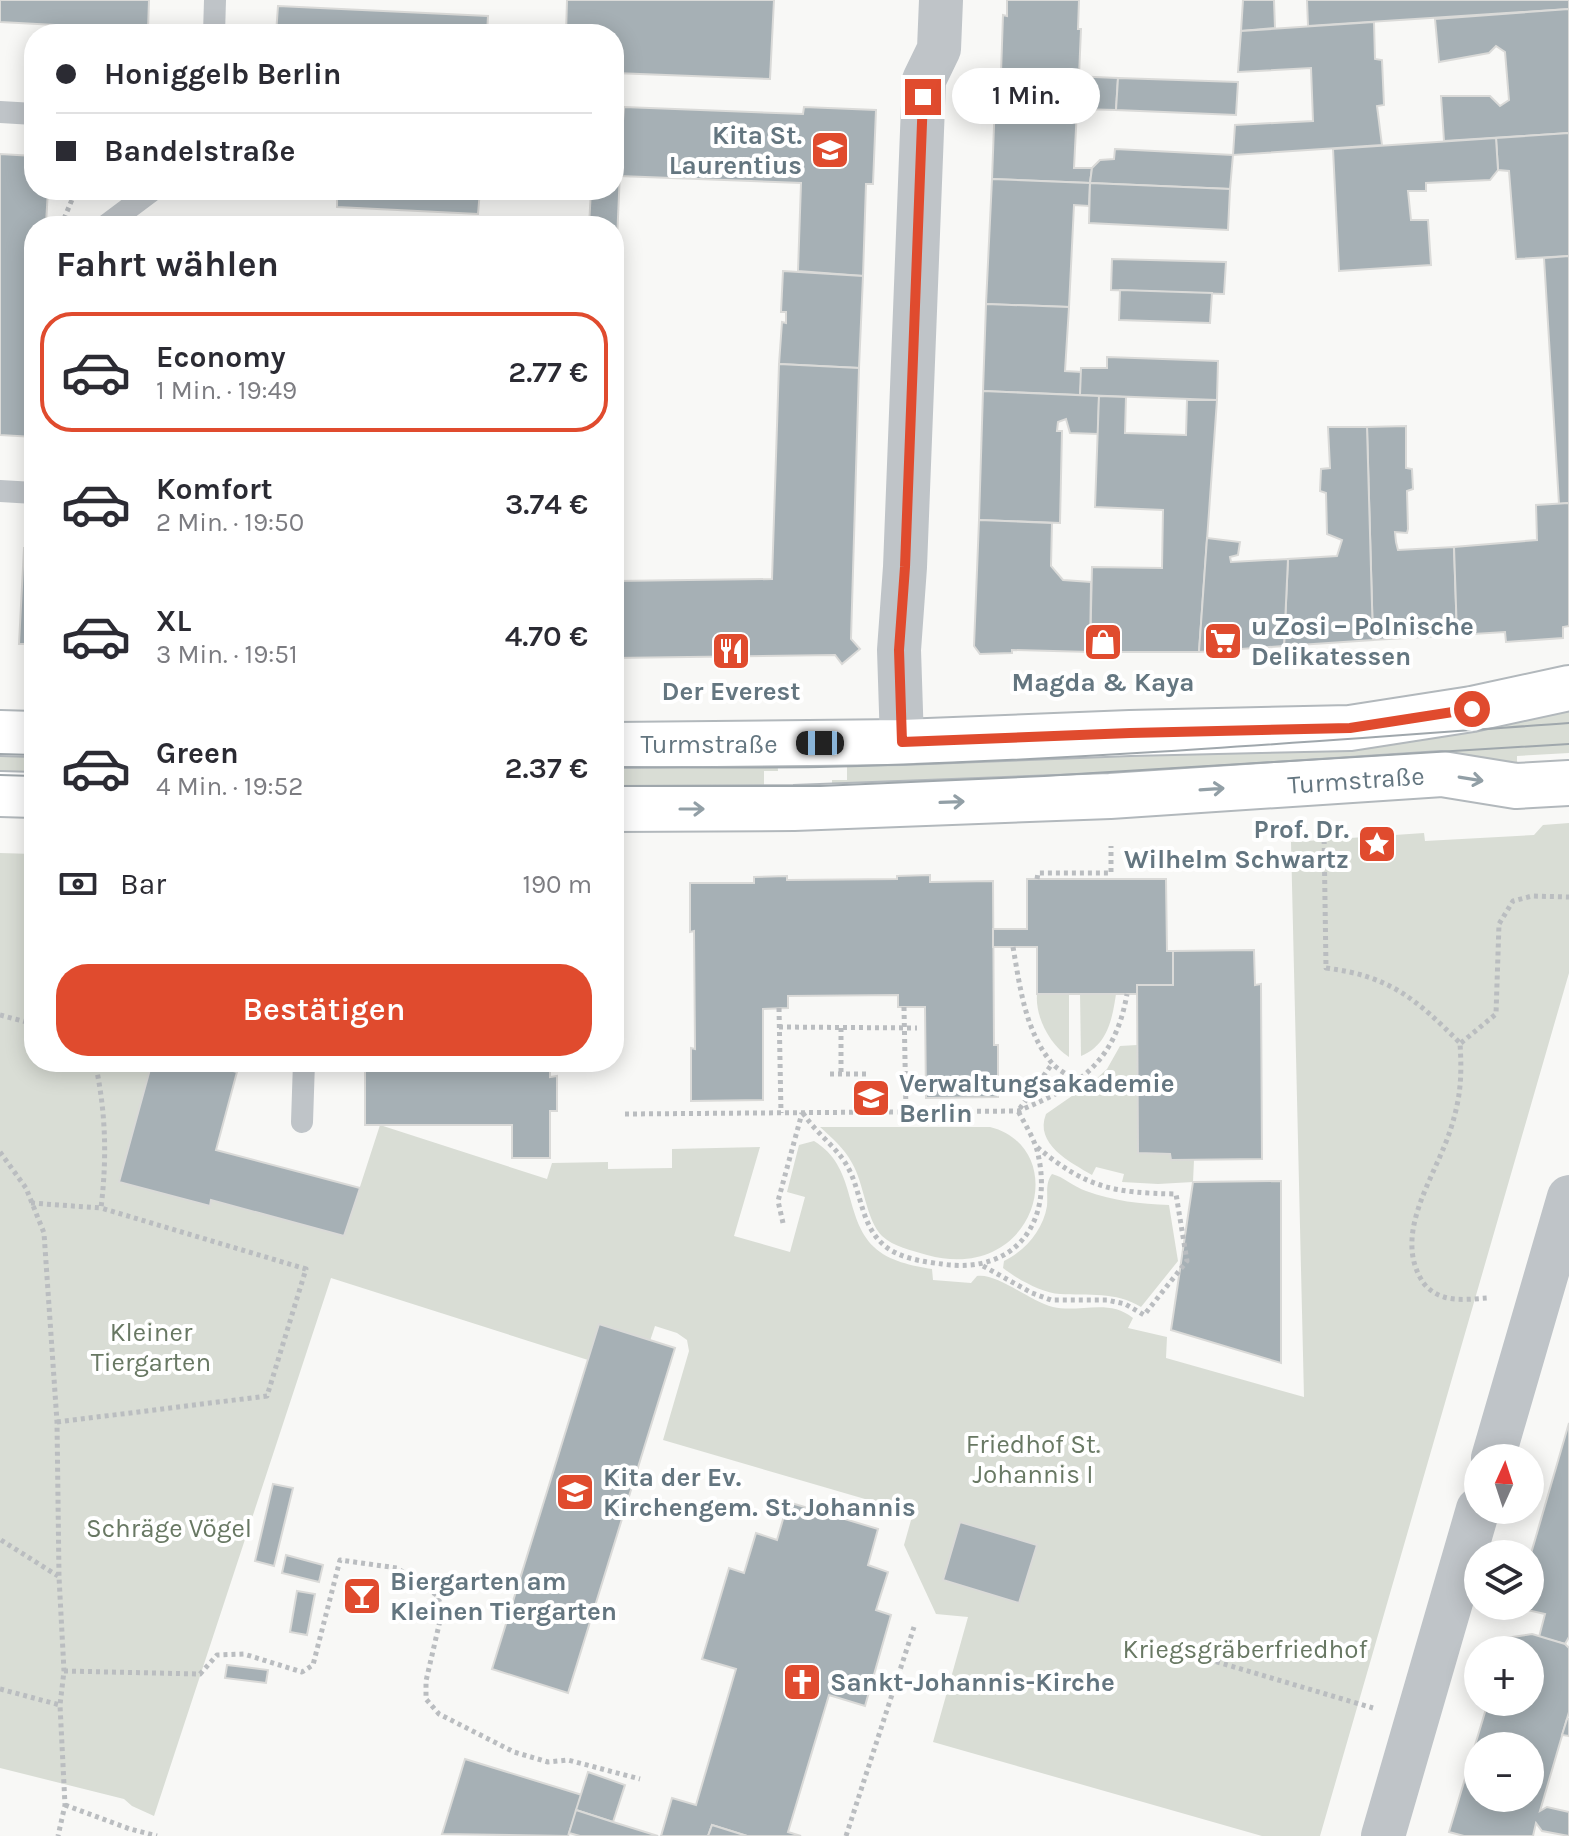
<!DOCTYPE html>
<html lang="de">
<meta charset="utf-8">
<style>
:root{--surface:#fff;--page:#f2f2f3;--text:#2b2b33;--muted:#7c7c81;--line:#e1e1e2;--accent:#e04b2e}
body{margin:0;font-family:Karla,sans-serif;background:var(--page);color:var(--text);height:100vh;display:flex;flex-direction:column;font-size:30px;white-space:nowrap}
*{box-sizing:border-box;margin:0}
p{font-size:26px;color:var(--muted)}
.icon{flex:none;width:44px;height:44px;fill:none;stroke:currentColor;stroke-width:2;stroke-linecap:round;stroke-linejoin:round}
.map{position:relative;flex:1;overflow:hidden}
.panel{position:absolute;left:24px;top:216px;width:600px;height:856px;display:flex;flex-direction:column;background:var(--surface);border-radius:32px;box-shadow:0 4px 20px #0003}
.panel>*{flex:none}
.banner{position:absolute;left:24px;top:24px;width:600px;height:176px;border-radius:32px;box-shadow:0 4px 20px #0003;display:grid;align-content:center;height:176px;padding:0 32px;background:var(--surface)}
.needle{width:52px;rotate:3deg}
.controls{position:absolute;left:1464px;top:1444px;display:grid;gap:16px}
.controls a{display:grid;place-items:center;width:80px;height:80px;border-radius:50%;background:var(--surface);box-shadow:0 4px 20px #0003;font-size:40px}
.end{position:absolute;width:36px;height:36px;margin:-18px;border:10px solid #e04b2e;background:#fff;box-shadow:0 0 0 4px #fff}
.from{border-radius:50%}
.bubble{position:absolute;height:56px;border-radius:28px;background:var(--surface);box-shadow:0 4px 20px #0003;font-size:26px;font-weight:600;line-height:56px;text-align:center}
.car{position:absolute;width:24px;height:48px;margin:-24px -12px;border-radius:10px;box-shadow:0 0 6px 2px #0007;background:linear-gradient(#222 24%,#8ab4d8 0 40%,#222 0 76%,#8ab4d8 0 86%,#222 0)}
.banner b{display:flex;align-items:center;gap:28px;height:76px;font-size:30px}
.banner b+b{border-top:2px solid var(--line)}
.banner i{width:20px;height:20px;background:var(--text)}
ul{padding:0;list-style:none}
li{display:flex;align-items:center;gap:24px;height:120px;margin:0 16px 12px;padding:0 16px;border:4px solid transparent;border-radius:32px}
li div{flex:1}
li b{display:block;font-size:30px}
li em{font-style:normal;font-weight:600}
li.on{border-color:var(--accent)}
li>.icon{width:72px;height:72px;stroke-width:1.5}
h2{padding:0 32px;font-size:36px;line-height:96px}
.pay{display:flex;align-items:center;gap:20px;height:88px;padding:0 32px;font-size:30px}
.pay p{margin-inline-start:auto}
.button{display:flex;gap:16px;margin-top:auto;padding:16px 32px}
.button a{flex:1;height:92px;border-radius:32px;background:var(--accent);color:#fff;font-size:32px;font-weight:600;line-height:92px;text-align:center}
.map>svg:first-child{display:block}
.green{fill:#d9ddd5}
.building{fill:#a6b0b5;stroke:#dadad8;stroke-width:2;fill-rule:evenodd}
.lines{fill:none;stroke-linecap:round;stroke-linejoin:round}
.secondary-casing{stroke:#b2b8bc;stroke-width:48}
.path{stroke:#babdc0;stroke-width:5;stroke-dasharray:4 4;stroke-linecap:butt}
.lane{stroke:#bfc4c8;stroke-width:22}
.street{stroke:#bfc4c8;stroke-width:44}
.secondary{stroke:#fff;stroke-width:44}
.tram{stroke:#9fa7ac;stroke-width:2}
.oneway{stroke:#929fa6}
.route{stroke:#e04b2e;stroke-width:10}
.labels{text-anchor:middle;stroke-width:8;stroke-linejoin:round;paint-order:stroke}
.poi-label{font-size:26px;font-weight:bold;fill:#647680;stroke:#fff;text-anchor:start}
.street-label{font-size:26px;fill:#647680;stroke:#fff}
.park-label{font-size:26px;fill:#687863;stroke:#fff}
</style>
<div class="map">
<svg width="1569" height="1836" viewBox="0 0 1569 1836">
<rect width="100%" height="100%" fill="#f8f8f6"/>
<!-- green -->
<g class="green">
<polygon points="1569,696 1569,753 1517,756 1517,762 1488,761 832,796 832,780 847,780 847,754"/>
<polygon points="0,744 34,745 34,785 0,784"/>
<polygon points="777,755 778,771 764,771 764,797 614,798 614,756"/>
<path d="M1569 823V973L1320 1836H1262L933 1742 968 1617 936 1614 904 1545 913 1513 663 1440 689 1351 687 1340 677 1333 655 1326 650 1341 600 1324 588 1360 331 1278 154 1816 132 1806 124 1799 0 1768V853L34 854V1062H152L119 1182 209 1206 211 1200 344 1236 380 1125 547 1179 552 1163 608 1162V1169L672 1168V1149L760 1147 734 1236 790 1252 805 1197 787 1192 799 1145 814 1141C857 1167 843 1217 874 1247 888 1261 913 1266 932 1269L933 1280 971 1283 977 1276C998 1273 1029 1301 1053 1307 1080 1313 1109 1298 1133 1318L1128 1328 1167 1337 1166 1358 1304 1397 1291 842 1424 833 1425 841 1534 835 1543 825Z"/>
<path d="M1037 994 1069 995V1057C1050 1045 1035 1017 1037 994Z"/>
<path d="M1080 994H1116C1112 1021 1107 1045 1081 1056Z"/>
<path d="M1137 1045 1139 1153 1170 1154 1171 1160H1194L1193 1182 1158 1184 1122 1182 1124 1174 1096 1167 1092 1175C1070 1162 1034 1144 1046 1114L1095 1080 1107 1069 1120 1046Z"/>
<path d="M820 1127H990C1073 1148 1037 1285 927 1255 911 1250 894 1247 882 1236 866 1220 864 1183 852 1163 844 1148 832 1138 820 1127Z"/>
<path d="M1052 1174C1064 1177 1074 1187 1086 1191 1114 1201 1140 1204 1169 1205L1178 1261 1141 1307C1115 1291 1089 1296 1060 1294 1042 1293 1017 1279 1003 1268L1004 1261C1026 1250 1043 1230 1047 1206 1048 1194 1045 1183 1052 1174Z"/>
</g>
<!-- building -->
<g class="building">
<polygon points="0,0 149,0 148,30 0,22"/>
<polygon points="567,0 774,0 770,79 614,73 614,34 566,34"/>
<polygon points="1007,0 1079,0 1078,29 1081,29 1079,76 1001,73 1003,15 1007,16"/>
<polygon points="1243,0 1274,0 1275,28 1241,31"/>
<polygon points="1307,0 1569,0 1569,9 1308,26"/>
<polygon points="278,6 488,16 487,34 276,34"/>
<polygon points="1569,9 1569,133 1444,141 1441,96 1490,96 1500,106 1509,100 1505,52 1496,46 1489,53 1439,62 1435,19"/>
<polygon points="1374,22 1375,59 1382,60 1384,105 1377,106 1382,145 1233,155 1235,125 1313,121 1311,68 1238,72 1241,31"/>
<polygon points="996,73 1118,78 1116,110 1077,109 1074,168 1092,168 1090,183 992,179"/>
<polygon points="1118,78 1238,82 1236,115 1116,110"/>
<polygon points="624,107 803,114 804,107 876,110 873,184 866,184 863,276 798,271 801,183 619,176"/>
<polygon points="1569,133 1569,256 1516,259 1509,171 1498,170 1496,138"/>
<polygon points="1496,138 1498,170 1490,180 1426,183 1426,191 1408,191 1411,220 1428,220 1431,265 1339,271 1333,149"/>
<polygon points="1115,149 1233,155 1230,189 1090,183 1092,168 1100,160 1114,159"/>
<polygon points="0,154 34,156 34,190 48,190 46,224 34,226 34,437 0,435"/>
<polygon points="614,172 620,172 617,240 614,240 614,226 589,226 591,190 614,190"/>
<polygon points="992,179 1090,183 1089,206 1074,205 1069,307 986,304"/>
<polygon points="1090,183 1230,189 1228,230 1089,223"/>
<polygon points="337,190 480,190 478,214 337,207"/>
<polygon points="1569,256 1569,503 1559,504 1544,258"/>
<polygon points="1112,259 1226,262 1224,294 1111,290"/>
<polygon points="783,271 863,276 859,368 779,364 782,322 786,323 786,312 781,312"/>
<polygon points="1120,290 1212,293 1210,323 1119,320"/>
<polygon points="986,304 1069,307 1065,371 1082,372 1080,395 983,391"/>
<polygon points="1107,357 1218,361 1217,400 1080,395 1081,368 1107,368"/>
<polygon points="779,364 859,368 851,639 860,649 842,664 835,655 614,658 614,581 772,579"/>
<polygon points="983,391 1099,396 1098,434 1070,433 1066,419 1058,422 1057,431 1062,431 1060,523 979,520"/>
<polygon points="1099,396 1126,397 1125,433 1186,435 1187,400 1217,400 1199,652 1090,652 1092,567 1162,568 1163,510 1095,507"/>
<polygon points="1406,426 1406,468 1412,469 1413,489 1407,491 1408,529 1407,533 1395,532 1396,542 1398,550 1454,547 1457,635 1373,640 1367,427"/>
<polygon points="1328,427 1367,427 1373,640 1284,646 1288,559 1337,556 1342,540 1327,534 1326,493 1320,491 1321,469 1330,468"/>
<polygon points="1569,503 1569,626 1563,627 1563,638 1506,642 1505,632 1457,635 1454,547 1537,540 1536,505"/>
<polygon points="979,520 1052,523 1051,566 1063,580 1091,582 1090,652 1012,650 1012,653 980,654 974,646"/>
<polygon points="1207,538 1240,542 1238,555 1230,557 1231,562 1288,559 1284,646 1199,652"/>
<polygon points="24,548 34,548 34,644 19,644"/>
<polygon points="930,875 930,882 993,881 994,1045 998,1045 998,1097 926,1098 925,1007 898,1007 898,995 788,996 788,1008 763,1009 763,1100 691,1101 691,1048 695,1049 694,931 690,932 690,883 754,883 754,877 787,876 787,880 897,879 897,876"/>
<polygon points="1027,879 1166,879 1167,951 1173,951 1173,985 1137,985 1137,994 1037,994 1037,947 993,947 993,929 1027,929"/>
<polygon points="1254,950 1255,985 1261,984 1262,1159 1171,1160 1170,1154 1138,1153 1137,985 1173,985 1173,951"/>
<polygon points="152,1062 200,1062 237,1072 216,1150 360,1188 344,1236 211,1200 210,1206 119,1182"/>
<polygon points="365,1062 550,1062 550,1077 557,1076 557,1111 550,1111 550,1158 512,1158 512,1125 365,1125"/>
<polygon points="1281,1181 1281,1363 1171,1330 1193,1182"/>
<polygon points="599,1324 675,1348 568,1693 492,1669"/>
<polygon points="1569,1423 1569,1637 1565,1644 1539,1637 1545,1614 1527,1610 1525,1606 1530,1606 1530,1557"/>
<polygon points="273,1484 293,1488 274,1566 255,1561"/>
<polygon points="788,1502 878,1529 868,1565 888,1572 876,1610 891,1615 865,1706 829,1695 788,1832 801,1836 747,1836 712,1825 708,1836 661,1836 672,1798 696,1805 736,1669 702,1659 729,1568 744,1573 756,1533 777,1540"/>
<polygon points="960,1522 1037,1545 1019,1603 943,1580"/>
<polygon points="286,1555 323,1565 319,1582 282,1573"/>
<polygon points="297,1591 315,1594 307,1635 290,1632"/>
<path d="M1532 1634 1565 1644 1569 1648V1712L1540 1811 1547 1807 1569 1812V1836L1542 1831 1536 1823 1533 1836H1464L1449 1832 1488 1702H1530V1650H1503L1506 1638ZM1478 1746H1530V1798H1478Z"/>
<polygon points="227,1665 268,1670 266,1683 225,1678"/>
<polygon points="1567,1719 1569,1719 1569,1736 1562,1735"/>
<polygon points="465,1759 582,1795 568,1836 442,1834"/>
<polygon points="588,1772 625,1785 613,1822 576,1810"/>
<polygon points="576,1810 613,1822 658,1836 580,1836 569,1833"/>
<polygon points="712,1825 747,1836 708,1836"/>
</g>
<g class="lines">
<defs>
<g id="secondary">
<polyline points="0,733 34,734"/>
<polyline points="614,745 902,742 1130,733 1350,728 1472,709 1569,688"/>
<polyline points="0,794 34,795"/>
<polyline points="614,809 794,808 1110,796 1442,774 1516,786 1569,783"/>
</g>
</defs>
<!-- secondary casing -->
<use href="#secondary" class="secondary-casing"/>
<!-- path -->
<g class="path">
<polyline points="61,226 76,190"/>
<path d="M1324 832 1326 968C1390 976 1416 999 1460 1043 1462 1076 1461 1096 1451 1128 1437 1174 1393 1231 1421 1279 1425 1287 1434 1294 1444 1297 1457 1301 1473 1299 1487 1298"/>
<polyline points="1037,879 1038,873 1111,873 1111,846"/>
<path d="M1013 947C1020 987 1025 1030 1051 1062 1057 1070 1069 1075 1077 1081"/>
<polyline points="904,1007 906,1112"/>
<polyline points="779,1008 781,1113"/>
<polyline points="0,1015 34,1024"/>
<polyline points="779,1027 917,1028"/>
<polyline points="841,1028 841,1074"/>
<polyline points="1461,1043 1496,1014 1499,924 1513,901 1532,896 1569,897"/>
<polyline points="830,1074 866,1074"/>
<path d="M803 1113C815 1132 836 1147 846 1164 862 1190 860 1226 885 1246 899 1258 924 1262 942 1264 1017 1275 1055 1220 1037 1150 1033 1137 1025 1124 1018 1111L1052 1064"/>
<path d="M625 1114 1018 1111C1080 1086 1115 1062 1127 994"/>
<polyline points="0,1152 26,1188 44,1233 57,1422 59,1577 64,1671 60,1705 65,1805 58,1836"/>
<path d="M31 1203 101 1208C107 1158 106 1112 95 1062"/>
<polyline points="783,1223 778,1201 802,1113"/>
<path d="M983 1266 1032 1293 1051 1300H1107L1125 1304 1144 1315 1187 1261 1176 1194C1114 1193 1086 1188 1037 1147"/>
<polyline points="57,1422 267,1396 306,1269 101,1208"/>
<polyline points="1,1540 58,1576"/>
<polyline points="1170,1648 1373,1708"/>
<polyline points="64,1671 200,1674 217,1655 244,1654 302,1672 313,1665 340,1560 397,1568 438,1596 442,1612 426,1681 426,1699 439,1714 514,1752 548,1762 568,1760 640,1779"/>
<polyline points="0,1689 60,1705"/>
<polyline points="65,1805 130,1829 157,1836"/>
<polyline points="846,1836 914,1627"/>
</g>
<!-- lane -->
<g class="lane">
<polyline points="214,34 215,0"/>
<polyline points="0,112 34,114"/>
<polyline points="105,226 153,190"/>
<polyline points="0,491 34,493"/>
<polyline points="302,1122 304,1062"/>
</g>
<!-- street -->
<g class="street">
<polyline points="902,742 899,650 905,567 924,80 939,49 941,0"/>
<polyline points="1493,1458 1569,1197"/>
<polyline points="1383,1836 1478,1509"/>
</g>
<!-- secondary -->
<use href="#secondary" class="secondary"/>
<!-- tram -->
<g class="tram">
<polyline points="0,754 34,755"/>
<path d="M614 767C683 767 751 768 820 767 1070 761 1320 741 1569 723"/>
<polyline points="0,775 34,776"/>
<polyline points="614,786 820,786 1044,776 1569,744"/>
</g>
</g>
<!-- one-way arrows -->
<defs><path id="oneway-shaft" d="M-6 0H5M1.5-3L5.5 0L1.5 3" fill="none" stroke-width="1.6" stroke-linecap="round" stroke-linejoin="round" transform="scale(2)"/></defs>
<g class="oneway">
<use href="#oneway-shaft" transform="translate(1471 779) rotate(9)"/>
<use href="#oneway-shaft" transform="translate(1212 789) rotate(-4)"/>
<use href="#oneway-shaft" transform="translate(952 802) rotate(-2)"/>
<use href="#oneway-shaft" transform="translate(692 809)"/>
</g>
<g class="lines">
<!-- route -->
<polyline class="route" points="923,97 905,567 899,650 902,742 1130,733 1350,728 1472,709"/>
</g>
<!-- icons -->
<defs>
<symbol id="school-square" viewBox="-11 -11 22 22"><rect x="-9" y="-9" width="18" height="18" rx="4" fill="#e04b2e" stroke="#fff"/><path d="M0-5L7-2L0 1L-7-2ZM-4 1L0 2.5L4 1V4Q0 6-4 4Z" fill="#fff"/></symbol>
<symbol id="supermarket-square" viewBox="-11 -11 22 22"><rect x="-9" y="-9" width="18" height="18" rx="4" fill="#e04b2e" stroke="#fff"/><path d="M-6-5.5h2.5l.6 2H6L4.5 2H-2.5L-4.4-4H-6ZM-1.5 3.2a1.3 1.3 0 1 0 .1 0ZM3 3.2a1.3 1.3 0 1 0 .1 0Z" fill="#fff"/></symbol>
<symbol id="shop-square" viewBox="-11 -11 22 22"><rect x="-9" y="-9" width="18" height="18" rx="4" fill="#e04b2e" stroke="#fff"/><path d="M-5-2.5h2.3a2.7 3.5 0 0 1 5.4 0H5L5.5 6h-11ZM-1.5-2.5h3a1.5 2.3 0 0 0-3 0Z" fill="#fff"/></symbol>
<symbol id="restaurant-square" viewBox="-11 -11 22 22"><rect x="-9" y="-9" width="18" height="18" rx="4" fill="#e04b2e" stroke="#fff"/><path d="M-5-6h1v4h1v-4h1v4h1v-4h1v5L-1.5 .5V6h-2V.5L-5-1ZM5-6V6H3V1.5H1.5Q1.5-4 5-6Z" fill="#fff"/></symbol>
<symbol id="sight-square" viewBox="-11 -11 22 22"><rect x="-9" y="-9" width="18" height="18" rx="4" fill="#e04b2e" stroke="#fff"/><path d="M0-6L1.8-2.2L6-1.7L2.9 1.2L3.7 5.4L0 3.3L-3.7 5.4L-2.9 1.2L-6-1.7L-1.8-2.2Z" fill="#fff"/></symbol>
<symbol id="university-square" viewBox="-11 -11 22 22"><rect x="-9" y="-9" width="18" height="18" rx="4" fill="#e04b2e" stroke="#fff"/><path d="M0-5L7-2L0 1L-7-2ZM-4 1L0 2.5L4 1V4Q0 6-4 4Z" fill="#fff"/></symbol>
<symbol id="bar-square" viewBox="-11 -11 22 22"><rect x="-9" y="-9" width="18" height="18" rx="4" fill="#e04b2e" stroke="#fff"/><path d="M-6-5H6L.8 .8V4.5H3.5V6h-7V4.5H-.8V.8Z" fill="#fff"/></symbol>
<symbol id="church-square" viewBox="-11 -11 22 22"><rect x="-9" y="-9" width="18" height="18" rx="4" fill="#e04b2e" stroke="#fff"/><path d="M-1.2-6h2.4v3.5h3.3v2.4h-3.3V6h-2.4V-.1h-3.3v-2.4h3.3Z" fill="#fff"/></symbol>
</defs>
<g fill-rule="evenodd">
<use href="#school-square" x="808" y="128" width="44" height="44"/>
<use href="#supermarket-square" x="1201" y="619" width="44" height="44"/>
<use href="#shop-square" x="1081" y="620" width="44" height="44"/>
<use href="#restaurant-square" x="709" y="629" width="44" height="44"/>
<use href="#sight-square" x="1355" y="822" width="44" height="44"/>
<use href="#university-square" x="849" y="1076" width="44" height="44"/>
<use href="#school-square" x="553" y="1470" width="44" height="44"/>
<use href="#bar-square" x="340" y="1574" width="44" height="44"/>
<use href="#church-square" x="780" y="1660" width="44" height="44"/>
</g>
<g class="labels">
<!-- poi labels -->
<g class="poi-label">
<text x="802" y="144" text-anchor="end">Kita St.<tspan x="802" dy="30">Laurentius</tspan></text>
<text x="1251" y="635">u Zosi – Polnische<tspan x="1251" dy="30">Delikatessen</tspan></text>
<text x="1103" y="691" text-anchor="middle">Magda &amp; Kaya</text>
<text x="731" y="700" text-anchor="middle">Der Everest</text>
<text x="1349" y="838" text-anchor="end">Prof. Dr.<tspan x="1349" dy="30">Wilhelm Schwartz</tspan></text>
<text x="899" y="1092">Verwaltungsakademie<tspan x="899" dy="30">Berlin</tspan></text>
<text x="603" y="1486">Kita der Ev.<tspan x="603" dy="30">Kirchengem. St. Johannis</tspan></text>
<text x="390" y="1590">Biergarten am<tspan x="390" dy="30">Kleinen Tiergarten</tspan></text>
<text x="830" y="1691">Sankt-Johannis-Kirche</text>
</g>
<!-- street labels -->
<g class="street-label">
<text x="709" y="753">Turmstraße</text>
<text transform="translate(1356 780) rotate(-4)" y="9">Turmstraße</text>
</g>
<!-- park labels -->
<g class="park-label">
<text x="151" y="1341">Kleiner<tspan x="151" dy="30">Tiergarten</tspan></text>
<text x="1033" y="1453">Friedhof St.<tspan x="1033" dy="30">Johannis I</tspan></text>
<text x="169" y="1537">Schräge Vögel</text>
<text x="1245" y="1658">Kriegsgräberfriedhof</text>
</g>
</g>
</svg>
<div class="controls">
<a><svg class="needle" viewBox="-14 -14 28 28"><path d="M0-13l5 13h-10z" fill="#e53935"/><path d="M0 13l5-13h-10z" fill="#7c7c81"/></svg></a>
<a><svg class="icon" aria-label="layers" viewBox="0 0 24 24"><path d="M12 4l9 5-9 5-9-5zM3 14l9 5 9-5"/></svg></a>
<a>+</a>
<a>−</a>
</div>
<i class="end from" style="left:1472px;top:709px"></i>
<i class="end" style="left:923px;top:97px"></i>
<div class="bubble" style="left:952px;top:68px;width:148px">1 Min.</div>
<i class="car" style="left:820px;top:743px;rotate:270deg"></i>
<div class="banner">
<b><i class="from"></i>Honiggelb Berlin</b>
<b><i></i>Bandelstraße</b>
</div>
<section class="panel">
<h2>Fahrt wählen</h2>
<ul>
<li class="on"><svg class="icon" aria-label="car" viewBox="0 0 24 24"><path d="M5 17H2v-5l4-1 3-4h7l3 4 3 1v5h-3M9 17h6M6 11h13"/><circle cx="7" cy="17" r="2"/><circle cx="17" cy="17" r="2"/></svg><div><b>Economy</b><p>1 Min. · 19:49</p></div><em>2.77 €</em></li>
<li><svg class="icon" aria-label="car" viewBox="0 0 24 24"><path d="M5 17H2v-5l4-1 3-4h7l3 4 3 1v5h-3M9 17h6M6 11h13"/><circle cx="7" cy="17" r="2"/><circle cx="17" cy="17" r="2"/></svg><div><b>Komfort</b><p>2 Min. · 19:50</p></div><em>3.74 €</em></li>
<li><svg class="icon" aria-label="car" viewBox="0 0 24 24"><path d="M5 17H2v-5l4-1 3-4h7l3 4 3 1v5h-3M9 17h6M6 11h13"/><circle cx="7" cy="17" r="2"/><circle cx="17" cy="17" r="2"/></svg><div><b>XL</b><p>3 Min. · 19:51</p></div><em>4.70 €</em></li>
<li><svg class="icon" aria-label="car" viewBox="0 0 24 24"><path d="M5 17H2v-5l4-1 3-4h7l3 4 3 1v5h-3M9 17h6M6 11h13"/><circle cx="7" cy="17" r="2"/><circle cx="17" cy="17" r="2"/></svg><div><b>Green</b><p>4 Min. · 19:52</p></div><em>2.37 €</em></li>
</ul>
<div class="pay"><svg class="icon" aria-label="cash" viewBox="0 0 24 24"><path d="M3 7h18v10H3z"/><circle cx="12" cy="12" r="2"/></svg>Bar<p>190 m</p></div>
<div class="button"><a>Bestätigen</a></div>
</section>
</div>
